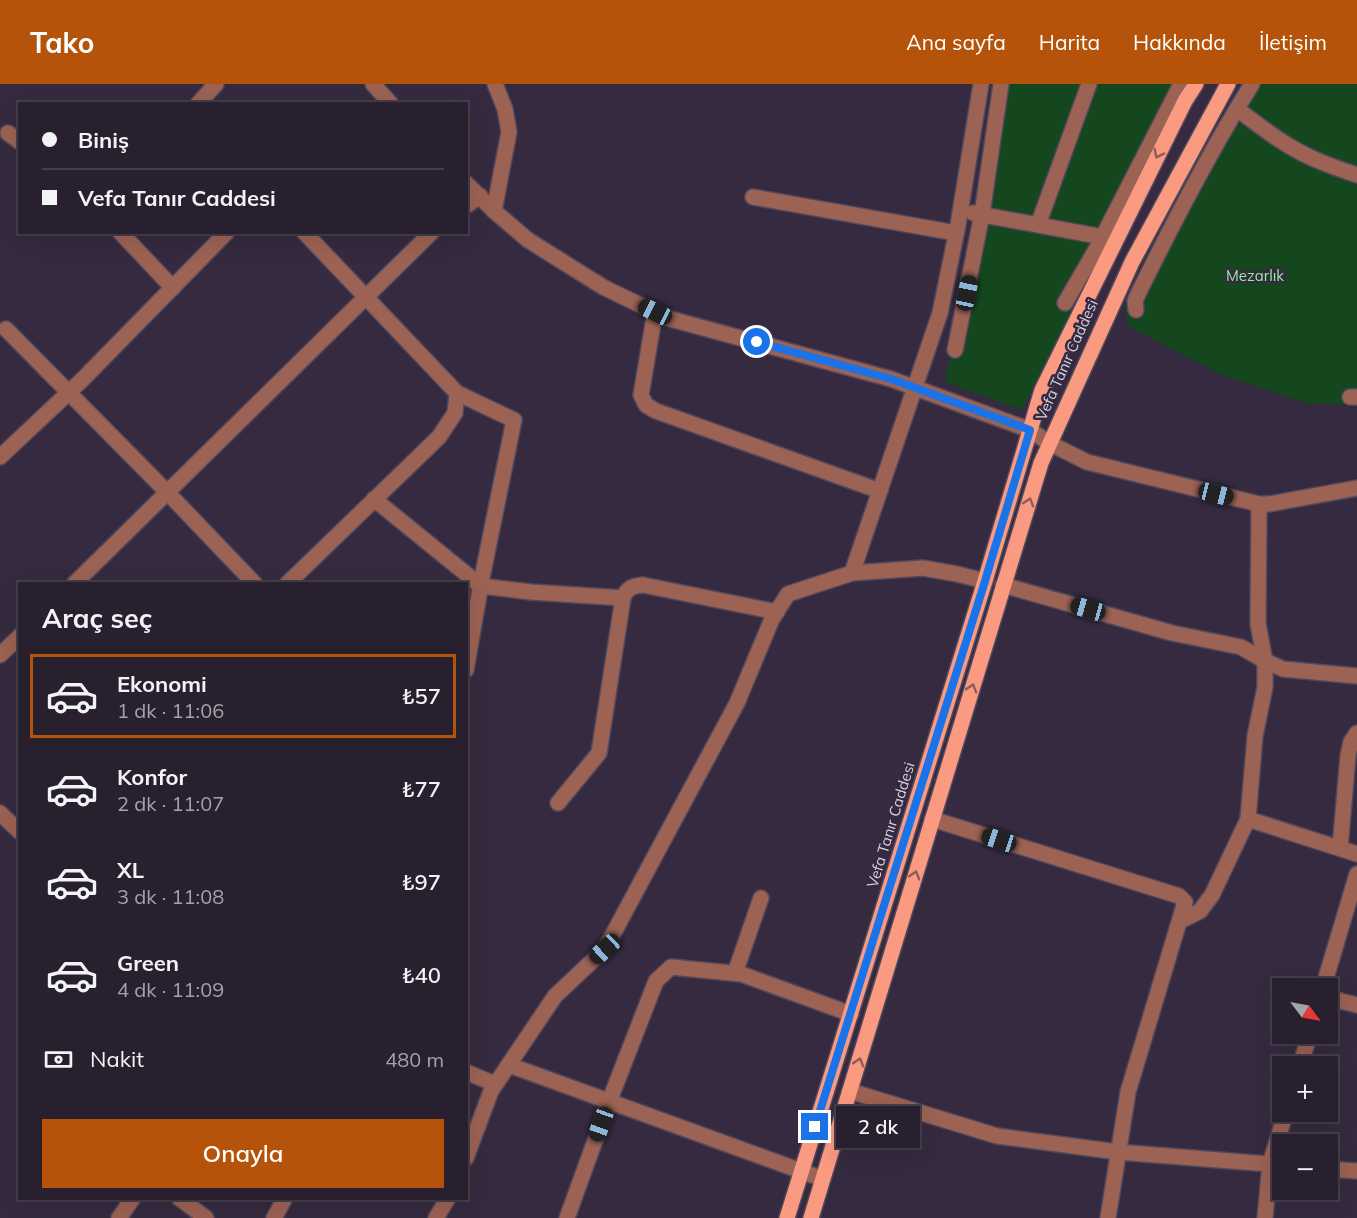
<!DOCTYPE html>
<html lang="tr">
<meta charset="utf-8">
<style>
:root{--surface:#28202f;--page:#342d3b;--text:#f1f3f6;--muted:#a5a3aa;--line:#443e4b;--accent:#b45309}
body{margin:0;font-family:Mulish,sans-serif;background:var(--page);color:var(--text);height:100vh;display:flex;flex-direction:column;font-size:22px;white-space:nowrap}
*{box-sizing:border-box;margin:0}
p{font-size:20px;color:var(--muted)}
.icon{flex:none;width:33px;height:33px;fill:none;stroke:currentColor;stroke-width:2;stroke-linecap:round;stroke-linejoin:round}
.map{position:relative;flex:1;overflow:hidden}
.sheet{position:absolute;left:18px;top:498px;width:450px;height:618px;display:flex;flex-direction:column;background:var(--surface);border-radius:0px;box-shadow:0 6px 24px #0002,0 0 0 2px var(--line)}
.sheet>*{flex:none}
.banner{position:absolute;left:18px;top:18px;width:450px;height:132px;border-radius:0px;box-shadow:0 6px 24px #0002,0 0 0 2px var(--line);display:grid;align-content:center;height:132px;padding:0 24px;background:var(--surface)}
.needle{width:39px;rotate:122deg}
.controls{position:absolute;left:1272px;top:894px;display:grid;gap:12px}
.controls a{display:grid;place-items:center;width:66px;height:66px;border-radius:0px;background:var(--surface);box-shadow:0 6px 24px #0002,0 0 0 2px var(--line);font-size:30px}
.end{position:absolute;width:27px;height:27px;margin:-14px;border:8px solid #1a73e8;background:#fff;box-shadow:0 0 0 3px #fff}
.from{border-radius:50%}
.bubble{position:absolute;height:42px;border-radius:0px;background:var(--surface);box-shadow:0 6px 24px #0002,0 0 0 2px var(--line);font-size:20px;font-weight:600;line-height:42px;text-align:center}
.car{position:absolute;width:18px;height:36px;margin:-18px -9px;border-radius:8px;box-shadow:0 0 4px 2px #0007;background:linear-gradient(#222 24%,#8ab4d8 0 40%,#222 0 76%,#8ab4d8 0 86%,#222 0)}
.banner b{display:flex;align-items:center;gap:21px;height:57px;font-size:22px}
.banner b+b{border-top:2px solid var(--line)}
.banner i{width:15px;height:15px;background:var(--text)}
ul{padding:0;list-style:none}
li{display:flex;align-items:center;gap:18px;height:84px;margin:0 12px 9px;padding:0 12px;border:3px solid transparent;border-radius:0px}
li div{flex:1}
li b{display:block;font-size:22px}
li em{font-style:normal;font-weight:600}
li.on{border-color:var(--accent)}
li>.icon{width:54px;height:54px;stroke-width:1.5}
h2{padding:0 24px;font-size:27px;line-height:72px}
.pay{display:flex;align-items:center;gap:15px;height:66px;padding:0 24px;font-size:22px}
.pay p{margin-inline-start:auto}
.primary-button{display:flex;gap:12px;margin-top:auto;padding:12px 24px}
.primary-button a{flex:1;height:69px;border-radius:0px;background:var(--accent);color:#fff;font-size:24px;font-weight:600;line-height:69px;text-align:center}
header{display:flex;align-items:center;gap:36px;box-sizing:border-box;height:84px;padding:0 30px;background:var(--accent);color:#fff}
header strong{font-size:28px}
nav{display:flex;gap:33px;margin-inline-start:auto;font-size:21px}
.map>svg:first-child{display:block}
.green{fill:#14471d}
.lines{fill:none;stroke-linecap:round;stroke-linejoin:round}
.minor-casing{stroke:#52485c;stroke-width:18}
.major-casing{stroke:#52485c;stroke-width:18}
.minor{stroke:#9c6253;stroke-width:15}
.major{stroke:#f99a81;stroke-width:15}
.oneway{stroke:#8d5c5d}
.route{stroke:#1a73e8;stroke-width:8}
.labels{text-anchor:middle;stroke-width:5;stroke-linejoin:round;paint-order:stroke}
.park-label{font-size:15px;fill:#92ef9b;stroke:#352a3f}
.street-label{font-size:15px;fill:#d8d1df;stroke:#352a3f}
</style>
<header>
<strong>Tako</strong>
<nav><a>Ana sayfa</a><a>Harita</a><a>Hakkında</a><a>İletişim</a></nav>
</header>
<div class="map">
<svg width="1357" height="1134" viewBox="0 0 1357 1134">
<rect width="100%" height="100%" fill="#352a3f"/>
<!-- green -->
<g class="green">
<polygon points="997,0 1187,0 1022,326 945,298 975,150"/>
<polygon points="1242,0 1357,0 1357,321 1306,319 1220,290 1128,242 1125,220"/>
</g>
<g class="lines">
<defs>
<g id="minor">
<polyline points="373,0 391,20"/>
<polyline points="198,20 216,0"/>
<path d="M1237 25C1261 43 1285 62 1312 74 1327 81 1342 86 1357 91"/>
<polyline points="8,49 20,58"/>
<polyline points="466,99 494,127 528,156 603,203 667,234 891,295 1030,346 1049,359 1087,378 1259,420 1269,420 1357,404"/>
<polyline points="753,113 956,149"/>
<polyline points="466,122 480,112"/>
<polyline points="494,127 509,48 505,25 495,0"/>
<polyline points="973,129 1103,153"/>
<polyline points="1038,141 1089,0"/>
<polyline points="120,148 173,204"/>
<polyline points="304,148 457,309 514,336 482,494 466,586"/>
<polyline points="1065,219 1098,162 1181,0"/>
<path d="M1136 226 1135 217 1139 208C1174 137 1210 67 1252 0"/>
<polyline points="655,228 641,311 646,321 656,327 880,407"/>
<polyline points="6,245 167,408 255,500"/>
<polyline points="955,266 982,130 1001,0"/>
<polyline points="1350,313 1357,313"/>
<polyline points="0,373 82,296 227,148"/>
<polyline points="374,415 481,502 531,508 623,514"/>
<polyline points="852,489 940,229 958,141 981,0"/>
<polyline points="74,500 432,148"/>
<polyline points="287,500 439,353 455,329 457,309"/>
<polyline points="1003,501 1172,549 1241,563 1265,577 1283,585 1357,592"/>
<polyline points="0,571 20,552"/>
<path d="M558 719 599 669 623 514C627 504 632 502 643 501L777 528"/>
<polyline points="0,729 20,748"/>
<polyline points="932,735 1179,812 1185,818 1128,1008 1108,1134"/>
<polyline points="1248,735 1357,770"/>
<polyline points="1340,764 1348,672 1351,658 1357,649"/>
<polyline points="1180,837 1200,827 1212,811 1248,735 1255,652 1265,603 1265,577 1258,540 1259,420"/>
<polyline points="735,889 761,814"/>
<polyline points="1323,904 1357,790"/>
<polyline points="1328,914 1357,921"/>
<polyline points="509,981 823,1095"/>
<polyline points="1300,982 1310,950"/>
<polyline points="466,988 495,1000"/>
<polyline points="850,1007 997,1052 1118,1068 1282,1081"/>
<polyline points="466,1074 491,1007 555,912 605,865 737,619 772,535 788,510 852,489 923,484 957,490 985,497"/>
<polyline points="1328,1085 1357,1087"/>
<polyline points="179,1114 206,1134"/>
<polyline points="119,1134 133,1114"/>
<polyline points="274,1134 285,1114"/>
<polyline points="436,1134 448,1114"/>
<polyline points="567,1134 609,1018 656,897 671,883 741,890 851,930"/>
<polyline points="1265,1134 1270,1080 1286,1028"/>
</g>
<g id="major">
<polyline points="787,1134 985,497 1042,306 1185,17 1196,0"/>
<polyline points="811,1134 1041,379 1132,178 1228,0"/>
</g>
</defs>
<!-- minor casing -->
<use href="#minor" class="minor-casing"/>
<!-- major casing -->
<use href="#major" class="major-casing"/>
<!-- minor -->
<use href="#minor" class="minor"/>
<!-- major -->
<use href="#major" class="major"/>
</g>
<!-- one-way arrows -->
<defs><path id="oneway-chevron" d="M-2-3.5L2.5 0L-2 3.5" fill="none" stroke-width="1.6" stroke-linecap="round" stroke-linejoin="round" transform="scale(1.5)"/></defs>
<g class="oneway">
<use href="#oneway-chevron" transform="translate(1158 70) rotate(116)"/>
<use href="#oneway-chevron" transform="translate(1029 418) rotate(-73)"/>
<use href="#oneway-chevron" transform="translate(972 604) rotate(-73)"/>
<use href="#oneway-chevron" transform="translate(915 791) rotate(-73)"/>
<use href="#oneway-chevron" transform="translate(859 978) rotate(-73)"/>
</g>
<g class="lines">
<!-- route -->
<polyline class="route" points="757,258 891,295 1030,346 985,497 815,1043"/>
</g>
<g class="labels">
<!-- park labels -->
<g class="park-label">
<text x="1255" y="197">Mezarlık</text>
</g>
<!-- street labels -->
<g class="street-label">
<text transform="translate(1067 276) rotate(-66)" y="5">Vefa Tanır Caddesi</text>
<text transform="translate(891 741) rotate(-73)" y="5">Vefa Tanır Caddesi</text>
</g>
</g>
</svg>
<div class="controls">
<a><svg class="needle" viewBox="-14 -14 28 28"><path d="M0-13l5 13h-10z" fill="#e53935"/><path d="M0 13l5-13h-10z" fill="#a5a3aa"/></svg></a>
<a>+</a>
<a>−</a>
</div>
<i class="end from" style="left:757px;top:258px"></i>
<i class="end" style="left:815px;top:1043px"></i>
<div class="bubble" style="left:836px;top:1022px;width:84px">2 dk</div>
<i class="car" style="left:967px;top:209px;rotate:12deg"></i>
<i class="car" style="left:655px;top:228px;rotate:296deg"></i>
<i class="car" style="left:1216px;top:410px;rotate:104deg"></i>
<i class="car" style="left:1088px;top:525px;rotate:286deg"></i>
<i class="car" style="left:999px;top:756px;rotate:288deg"></i>
<i class="car" style="left:605px;top:865px;rotate:227deg"></i>
<i class="car" style="left:601px;top:1040px;rotate:200deg"></i>
<div class="banner">
<b><i class="from"></i>Biniş</b>
<b><i></i>Vefa Tanır Caddesi</b>
</div>
<section class="sheet">
<h2>Araç seç</h2>
<ul>
<li class="on"><svg class="icon" aria-label="car" viewBox="0 0 24 24"><path d="M5 17H2v-5l4-1 3-4h7l3 4 3 1v5h-3M9 17h6M6 11h13"/><circle cx="7" cy="17" r="2"/><circle cx="17" cy="17" r="2"/></svg><div><b>Ekonomi</b><p>1 dk · 11:06</p></div><em>₺57</em></li>
<li><svg class="icon" aria-label="car" viewBox="0 0 24 24"><path d="M5 17H2v-5l4-1 3-4h7l3 4 3 1v5h-3M9 17h6M6 11h13"/><circle cx="7" cy="17" r="2"/><circle cx="17" cy="17" r="2"/></svg><div><b>Konfor</b><p>2 dk · 11:07</p></div><em>₺77</em></li>
<li><svg class="icon" aria-label="car" viewBox="0 0 24 24"><path d="M5 17H2v-5l4-1 3-4h7l3 4 3 1v5h-3M9 17h6M6 11h13"/><circle cx="7" cy="17" r="2"/><circle cx="17" cy="17" r="2"/></svg><div><b>XL</b><p>3 dk · 11:08</p></div><em>₺97</em></li>
<li><svg class="icon" aria-label="car" viewBox="0 0 24 24"><path d="M5 17H2v-5l4-1 3-4h7l3 4 3 1v5h-3M9 17h6M6 11h13"/><circle cx="7" cy="17" r="2"/><circle cx="17" cy="17" r="2"/></svg><div><b>Green</b><p>4 dk · 11:09</p></div><em>₺40</em></li>
</ul>
<div class="pay"><svg class="icon" aria-label="cash" viewBox="0 0 24 24"><path d="M3 7h18v10H3z"/><circle cx="12" cy="12" r="2"/></svg>Nakit<p>480 m</p></div>
<div class="primary-button"><a>Onayla</a></div>
</section>
</div>
